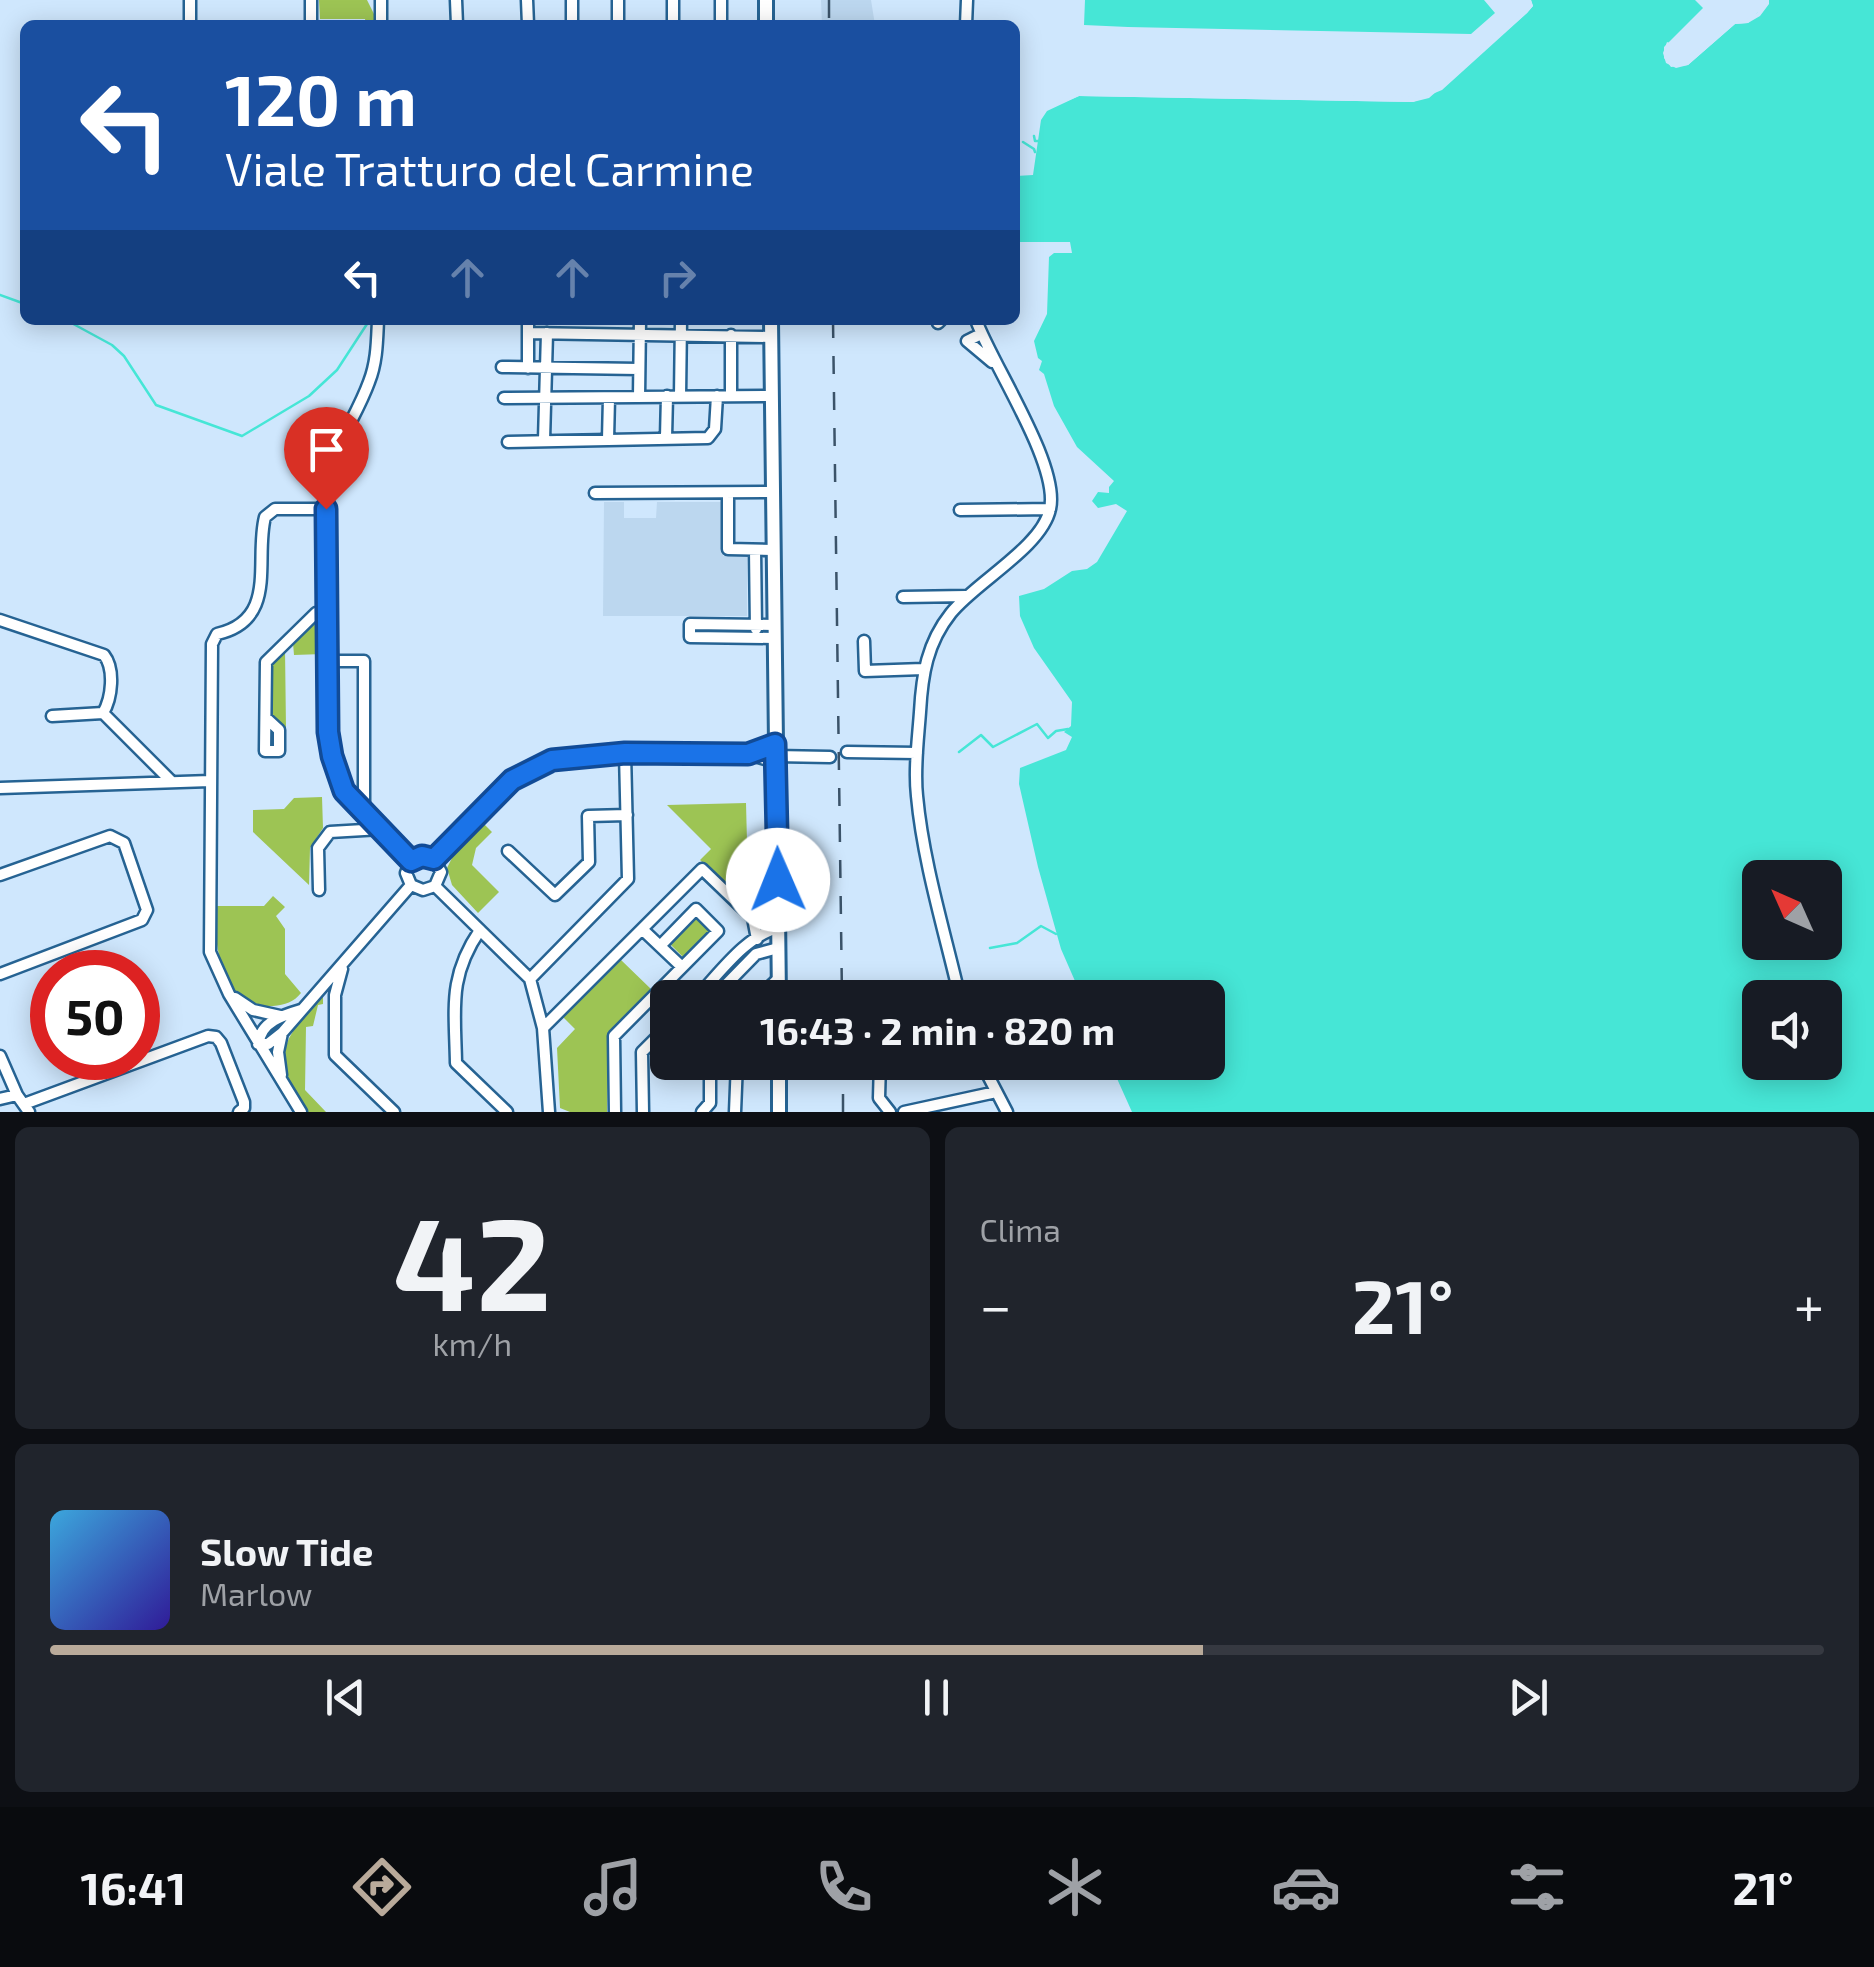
<!DOCTYPE html>
<html lang="it">
<meta charset="utf-8">
<style>
:root{--surface:#171b24;--page:#20242c;--text:#f1f3f6;--muted:#9ea1a6;--line:#363941;--accent:#b9aa9a}
body{margin:0;font-family:"Exo 2",sans-serif;background:var(--page);color:var(--text);height:100vh;display:flex;flex-direction:column;font-size:38px;white-space:nowrap}
*{box-sizing:border-box;margin:0}
p{font-size:32px;color:var(--muted)}
.icon{flex:none;width:55px;height:55px;fill:none;stroke:currentColor;stroke-width:2;stroke-linecap:round;stroke-linejoin:round}
.map{position:relative;height:1112px;overflow:hidden}
.details{display:flex;flex-direction:column;gap:15px;padding:15px;background:#0d0f14;flex:1}
.details>*{flex:none}
.banner{position:absolute;left:20px;top:20px;width:1000px;height:305px;border-radius:15px;box-shadow:0 5px 25px #0003;background:#1a4fa0;color:#fff;overflow:hidden}
.needle{width:65px;rotate:315deg}
.tools{position:absolute;left:1742px;top:860px;display:grid;gap:20px}
.tools a{display:grid;place-items:center;width:100px;height:100px;border-radius:15px;background:var(--surface);box-shadow:0 5px 25px #0003;font-size:50px}
.speed{position:absolute;left:30px;top:950px;display:flex;gap:20px;font-size:50px;font-weight:700;text-align:center}
.speed>*{display:grid;place-content:center;width:130px;height:130px;border-radius:50%;background:var(--surface);box-shadow:0 5px 25px #0003;line-height:1}
.speed .limit{border:15px solid #d22;background:#fff;color:#111}
.pin{position:absolute;display:grid;place-items:center;width:85px;height:85px;color:#fff;margin:-102px -42px;border-radius:50% 50% 50% 0;rotate:-45deg;box-shadow:0 0 10px #0007}
.pin .icon{rotate:45deg}
.me{position:absolute;width:110px;margin:-55px;rotate:359deg;stroke-linejoin:round;filter:drop-shadow(0 0 8px #0008)}
.turn{display:flex;align-items:center;gap:35px;height:210px;padding:0 40px;font-size:45px}
.turn .icon{width:130px;height:130px;stroke-width:2.5}
.turn b{display:block;font-size:70px;line-height:85px}
.lanes{display:flex;align-items:center;height:95px;padding:0 40px;background:#0003;justify-content:center;gap:50px;direction:ltr}
.lanes .off{opacity:.35}
.big{font-size:75px;font-weight:700;line-height:1.1}
.details .tile{flex:1;display:flex;flex-direction:column;justify-content:center;gap:15px;min-width:0;padding:0 35px;border-radius:15px;background:var(--page)}
.details .dial{align-items:center;gap:0}
.dial b{font-size:130px;line-height:1}
.song{display:flex;align-items:center;gap:30px}
.cover{width:120px;height:120px;border-radius:15px;background:linear-gradient(135deg,hsl(200 70% 55%),hsl(250 70% 35%))}
.played{height:10px;border-radius:5px;background:linear-gradient(90deg,var(--accent) 65%,var(--line) 65%)}
.keys{display:flex;justify-content:space-around;direction:ltr}
.heat{display:flex;justify-content:space-between;align-items:center;font-size:55px;direction:ltr}
.details .tiles{flex:1;display:grid;gap:15px;grid-template-columns:1fr 1fr}
.tile:last-child{grid-column:span 2}
.trip{position:absolute;left:650px;top:980px;width:575px;height:100px;border-radius:15px;background:var(--surface);box-shadow:0 5px 25px #0003;font-weight:700;line-height:100px;text-align:center}
.tabs{display:flex;height:160px;justify-content:space-around;align-items:center;background:#090b0e;color:var(--muted)}
.tabs .icon{width:70px;height:70px}
.tabs .selected{color:var(--accent)}
.tabs b{font-size:45px;color:var(--text)}
.map>svg:first-child{display:block}
.built{fill:#bcd7ef}
.green{fill:#9dc454}
.water{fill:#46e6d6;fill-rule:evenodd}
.pier{fill:#cfe7fd}
.lines{fill:none;stroke-linecap:round;stroke-linejoin:round}
.stream{stroke:#46e6d6;stroke-width:2.5}
.minor-casing{stroke:#266393;stroke-width:15}
.major-casing{stroke:#266393;stroke-width:18}
.minor{stroke:#fff;stroke-width:10}
.major{stroke:#fff;stroke-width:12}
.rail{stroke:#3b5369;stroke-width:2.5;stroke-dasharray:18 18;stroke-linecap:butt}
.route-casing{stroke:#114b97;stroke-width:25}
.route{stroke:#1a73e8;stroke-width:18}
</style>
<div class="map">
<svg width="1874" height="1112" viewBox="0 0 1874 1112">
<rect width="100%" height="100%" fill="#cfe7fd"/>
<path class="built" d="M 821,0 L 871,0 L 875,25 L 822,25 Z
M 604,502 L 624,502 L 624,518 L 656,518 L 657,502 L 723,502 L 723,556 L 747,556 L 747,616 L 603,616 Z"/>
<path class="green" d="M 319,0 L 367,0 L 375,16 L 375,25 L 366,25 L 365,19 L 320,19 Z
M 320,621 L 323,624 L 323,654 L 294,655 L 293,643 L 313,622 Z
M 285,649 L 286,729 L 270,716 L 270,663 Z
M 322,797 L 323,828 L 310,848 L 309,885 L 253,832 L 253,810 L 284,809 L 294,798 Z
M 746,803 L 747,842 L 767,842 L 768,921 L 757,915 L 700,860 L 711,849 L 667,805 Z
M 482,822 L 492,832 L 476,848 L 472,865 L 499,892 L 478,913 L 452,885 L 447,868 L 458,846 Z
M 273,896 L 285,907 L 276,916 L 285,929 L 285,974 L 301,993 C 294,1002 285,1005 273,1006 C 220,1009 215,944 214,906 L 264,906 Z
M 696,917 L 711,932 L 685,959 L 669,943 Z
M 621,960 L 652,990 L 609,1035 L 607,1112 L 570,1112 L 560,1108 L 557,1048 L 575,1029 L 563,1017 Z
M 323,995 L 323,1004 L 318,1005 L 313,1026 L 306,1027 L 305,1090 L 326,1112 L 305,1112 C 271,1055 280,1042 323,995 Z"/>
<path class="water" d="M 1085,0 L 1484,0 L 1495,13 L 1471,34 L 1128,27 L 1084,25 Z
M 1531,0 L 1695,0 L 1703,8 L 1664,47 L 1664,58 L 1671,67 L 1688,65 L 1735,24 L 1748,23 L 1769,0 L 1874,0 L 1874,1112 L 1132,1112 L 1110,1063 L 1208,1062 L 1208,998 L 1082,997 L 1061,949 L 1038,867 L 1019,784 L 1020,768 L 1066,750 L 1072,737 L 1064,732 L 1071,726 L 1072,702 L 1034,648 L 1020,616 L 1019,596 L 1044,589 L 1072,571 L 1087,569 L 1097,562 L 1127,511 L 1116,504 L 1098,508 L 1092,501 L 1098,492 L 1109,493 L 1109,487 L 1114,481 L 1077,447 L 1054,406 L 1044,374 L 1039,370 L 1042,361 L 1038,358 L 1034,341 L 1047,314 L 1049,257 L 1054,253 L 1072,253 L 1070,242 L 1015,242 L 1015,176 L 1033,175 L 1041,120 L 1047,111 L 1079,96 L 1413,102 L 1429,98 L 1527,13 L 1533,6 ZM 1760,878 L 1825,878 L 1825,942 L 1760,942 ZM 1760,998 L 1825,998 L 1825,1062 L 1760,1062 Z"/>
<path class="pier" d="M 1526,0 L 1531,0 L 1533,6 L 1527,13 L 1442,90 L 1413,102 L 1079,96 L 1040,112 L 1055,101 L 1079,91 L 1413,97 L 1439,86 L 1524,10 Z
M 1764,0 L 1769,0 L 1769,4 L 1760,16 L 1748,23 L 1735,24 L 1688,65 L 1676,68 L 1666,63 L 1663,53 L 1667,42 L 1672,44 L 1668,53 L 1670,60 L 1681,63 L 1733,20 L 1747,19 L 1757,13 Z"/>
<g class="lines">
<path class="stream" d="M 1034,136 L 1035,141 L 1038,141
M 1023,142 L 1034,149 L 1035,152
M 0,295 L 25,304
M 66,320 L 112,345 L 124,356 L 156,405 L 242,436 L 309,396 L 337,370 L 367,324 L 373,320
M 959,752 L 981,735 L 993,747 L 1037,724 L 1048,738 L 1056,731 L 1068,729
M 990,948 L 1017,943 L 1041,926 L 1056,934"/>
<defs>
<path id="minor" d="M 190,0 L 190,25
M 311,0 L 311,25
M 456,0 L 457,25
M 527,0 L 528,25
M 572,0 L 572,25
M 618,0 L 618,25
M 721,0 L 721,25
M 381,25 L 381,0
M 673,25 L 673,0
M 966,25 L 967,0
M 378,320 C 377,341 377,362 369,382 C 356,418 334,444 328,483 L 327,732 L 332,756 L 345,791 L 411,861
M 938,323 L 941,320
M 529,333 L 771,337
M 981,334 L 967,341 L 992,362
M 731,335 L 731,396
M 502,367 L 639,369
M 528,368 L 528,320
M 680,396 L 681,320
M 639,397 L 640,320
M 504,398 L 771,396
M 666,437 L 667,396
M 608,439 L 609,398
M 544,440 L 547,333
M 508,442 L 708,438 L 715,429 L 717,396
M 595,493 L 773,492
M 728,493 L 728,549 L 773,550
M 960,510 L 1050,509
M 755,550 L 756,629
M 903,597 L 966,596
M 0,620 L 104,655 C 115,669 112,698 103,713 L 171,781
M 773,625 L 690,624 L 690,637 L 773,638
M 864,641 L 865,671 L 923,669
M 327,661 L 364,661 L 364,811
M 52,716 L 103,713
M 266,718 L 279,730 L 279,751 L 265,751 L 266,662 L 316,613 L 326,613
M 847,752 L 917,753
M 748,754 L 775,744
M 775,756 L 830,757
M 0,788 L 210,781
M 508,851 L 555,895 L 589,862 L 588,816 L 627,815
M 434,859 L 513,780 L 552,760 L 625,753 L 725,753 L 748,754 L 775,762
M 0,875 L 110,836 L 124,843 L 147,910 L 142,920 L 0,974
M 411,885 L 423,890 L 435,886 L 441,872 L 434,859
M 411,885 L 406,873 L 411,861 L 423,855 L 434,859
M 435,886 L 530,979 L 543,1028 L 549,1112
M 319,890 L 318,848 L 330,832 L 381,829
M 480,930 C 448,977 455,1008 456,1063 L 507,1112
M 643,930 L 682,967
M 342,969 L 335,995 L 335,1055 L 394,1112
M 530,979 L 628,879 L 625,753
M 235,998 L 253,1010 L 280,1016
M 696,998 C 718,975 747,934 779,928
M 713,998 L 756,954 L 778,948
M 758,998 L 779,978
M 960,998 C 945,933 923,862 917,796 C 914,769 918,740 920,712 C 922,675 927,643 951,613 C 976,582 1042,547 1050,509 C 1060,465 993,366 976,320
M 543,1028 L 702,869 L 753,918 L 757,939
M 259,1043 C 260,1022 284,1015 301,1010
M 258,1044 L 268,1044 L 282,1033 L 411,885
M 0,1056 L 17,1095 L 29,1112
M 880,1062 L 879,1098 L 890,1112
M 981,1062 L 1007,1112
M 281,1075 L 278,1052 L 282,1033
M 0,1099 L 17,1095
M 24,1104 L 208,1036 L 216,1037 L 221,1043 L 244,1102 L 244,1108 L 239,1112
M 301,1112 L 229,994 L 210,952 L 212,644 L 217,634 C 279,620 254,560 265,517 L 275,509 L 326,509
M 615,1112 L 614,1036 L 718,931 L 696,909 L 660,946
M 643,1112 L 642,1052 L 668,1026
M 702,1112 L 710,1103 L 710,1062
M 735,1112 L 737,1062
M 904,1112 L 996,1092"/>
<path id="major" d="M 766,0 L 766,25
M 771,320 L 779,998
M 779,1062 L 779,1112"/>
</defs>
<use href="#minor" class="minor-casing"/>
<use href="#major" class="major-casing"/>
<use href="#minor" class="minor"/>
<use href="#major" class="major"/>
<path class="rail" d="M 829,0 L 829,25
M 833,320 L 842,998
M 843,1112 L 843,1062"/>
</g>
<g class="lines">
<defs>
<path id="route" d="M 326,509 L 328,732 L 332,756 L 344,791 L 411,861 L 422,856 L 434,859 L 512,780 L 552,760 L 625,753 L 748,754 L 775,744 L 778,880"/>
</defs>
<use href="#route" class="route-casing"/>
<use href="#route" class="route"/>
</g>
</svg>
<div class="tools">
<a><svg class="needle" viewBox="-14 -14 28 28"><path d="M0-13l5 13h-10z" fill="#e53935"/><path d="M0 13l5-13h-10z" fill="#9ea1a6"/></svg></a>
<a><svg class="icon" aria-label="sound" viewBox="0 0 24 24"><path d="M4 9h4l5-4v14l-5-4H4zM17 9q2 3 0 6"/></svg></a>
</div>
<div class="speed"><div class="limit">50</div></div>
<div class="pin" style="left:326px;top:509px;background:#d93025"><svg class="icon" aria-label="arrive" viewBox="0 0 24 24"><path d="M6 21V4h12l-3 4 3 4H6"/></svg></div>
<svg class="me" style="left:778px;top:880px" viewBox="-20 -20 40 40"><circle r="19" fill="#fff"/><path d="M0-13L10 11 0 6-10 11z" fill="#1a73e8"/></svg>
<div class="trip">16:43 · 2 min · 820 m</div>
<div class="banner">
<div class="turn"><svg class="icon" aria-label="left" viewBox="0 0 24 24"><path d="M17 20v-9H6M10 6l-5 5 5 5"/></svg><div><b>120 m</b>Viale Tratturo del Carmine</div></div>
<div class="lanes"><svg class="icon" aria-label="left" viewBox="0 0 24 24"><path d="M17 20v-9H6M10 6l-5 5 5 5"/></svg><svg class="icon off" aria-label="ahead" viewBox="0 0 24 24"><path d="M12 20V5M6 11l6-6 6 6"/></svg><svg class="icon off" aria-label="ahead" viewBox="0 0 24 24"><path d="M12 20V5M6 11l6-6 6 6"/></svg><svg class="icon off" aria-label="right" viewBox="0 0 24 24"><path d="M7 20v-9h11M14 6l5 5-5 5"/></svg></div>
</div>
</div>
<section class="details">
<div class="tiles">
<div class="tile dial"><b>42</b><p>km/h</p></div>
<div class="tile"><p>Clima</p>
<div class="heat"><a>−</a><b class="big">21°</b><a>+</a></div>
</div>
<div class="tile">
<div class="song"><i class="cover"></i><div><b>Slow Tide</b><p>Marlow</p></div></div>
<div class="played"></div>
<div class="keys"><svg class="icon" aria-label="previous" viewBox="0 0 24 24"><path d="M18 5L8 12l10 7zM5 5v14"/></svg><svg class="icon" aria-label="pause" viewBox="0 0 24 24"><path d="M8 5v14M16 5v14"/></svg><svg class="icon" aria-label="next" viewBox="0 0 24 24"><path d="M6 5l10 7-10 7zM19 5v14"/></svg></div>
</div>
</div>
</section>
<nav class="tabs">
<b>16:41</b>
<svg class="icon selected" aria-label="directions" viewBox="0 0 24 24"><path d="M12 3l9 9-9 9-9-9zM9 14v-3h6M13 9l2 2-2 2"/></svg>
<svg class="icon" aria-label="music" viewBox="0 0 24 24"><path d="M9 18V5l10-2v13"/><circle cx="6" cy="18" r="3"/><circle cx="16" cy="16" r="3"/></svg>
<svg class="icon" aria-label="phone" viewBox="0 0 24 24"><path d="M5 4h4l2 5-3 2q2 4 5 5l2-3 5 2v4C11 20 4 13 5 4z"/></svg>
<svg class="icon" aria-label="climate" viewBox="0 0 24 24"><path d="M12 3v18M4 7l16 10M4 17L20 7"/></svg>
<svg class="icon" aria-label="car" viewBox="0 0 24 24"><path d="M5 17H2v-5l4-1 3-4h7l3 4 3 1v5h-3M9 17h6M6 11h13"/><circle cx="7" cy="17" r="2"/><circle cx="17" cy="17" r="2"/></svg>
<svg class="icon" aria-label="filters" viewBox="0 0 24 24"><path d="M4 7h16M4 17h16"/><circle cx="9" cy="7" r="2"/><circle cx="15" cy="17" r="2"/></svg>
<b>21°</b>
</nav>
